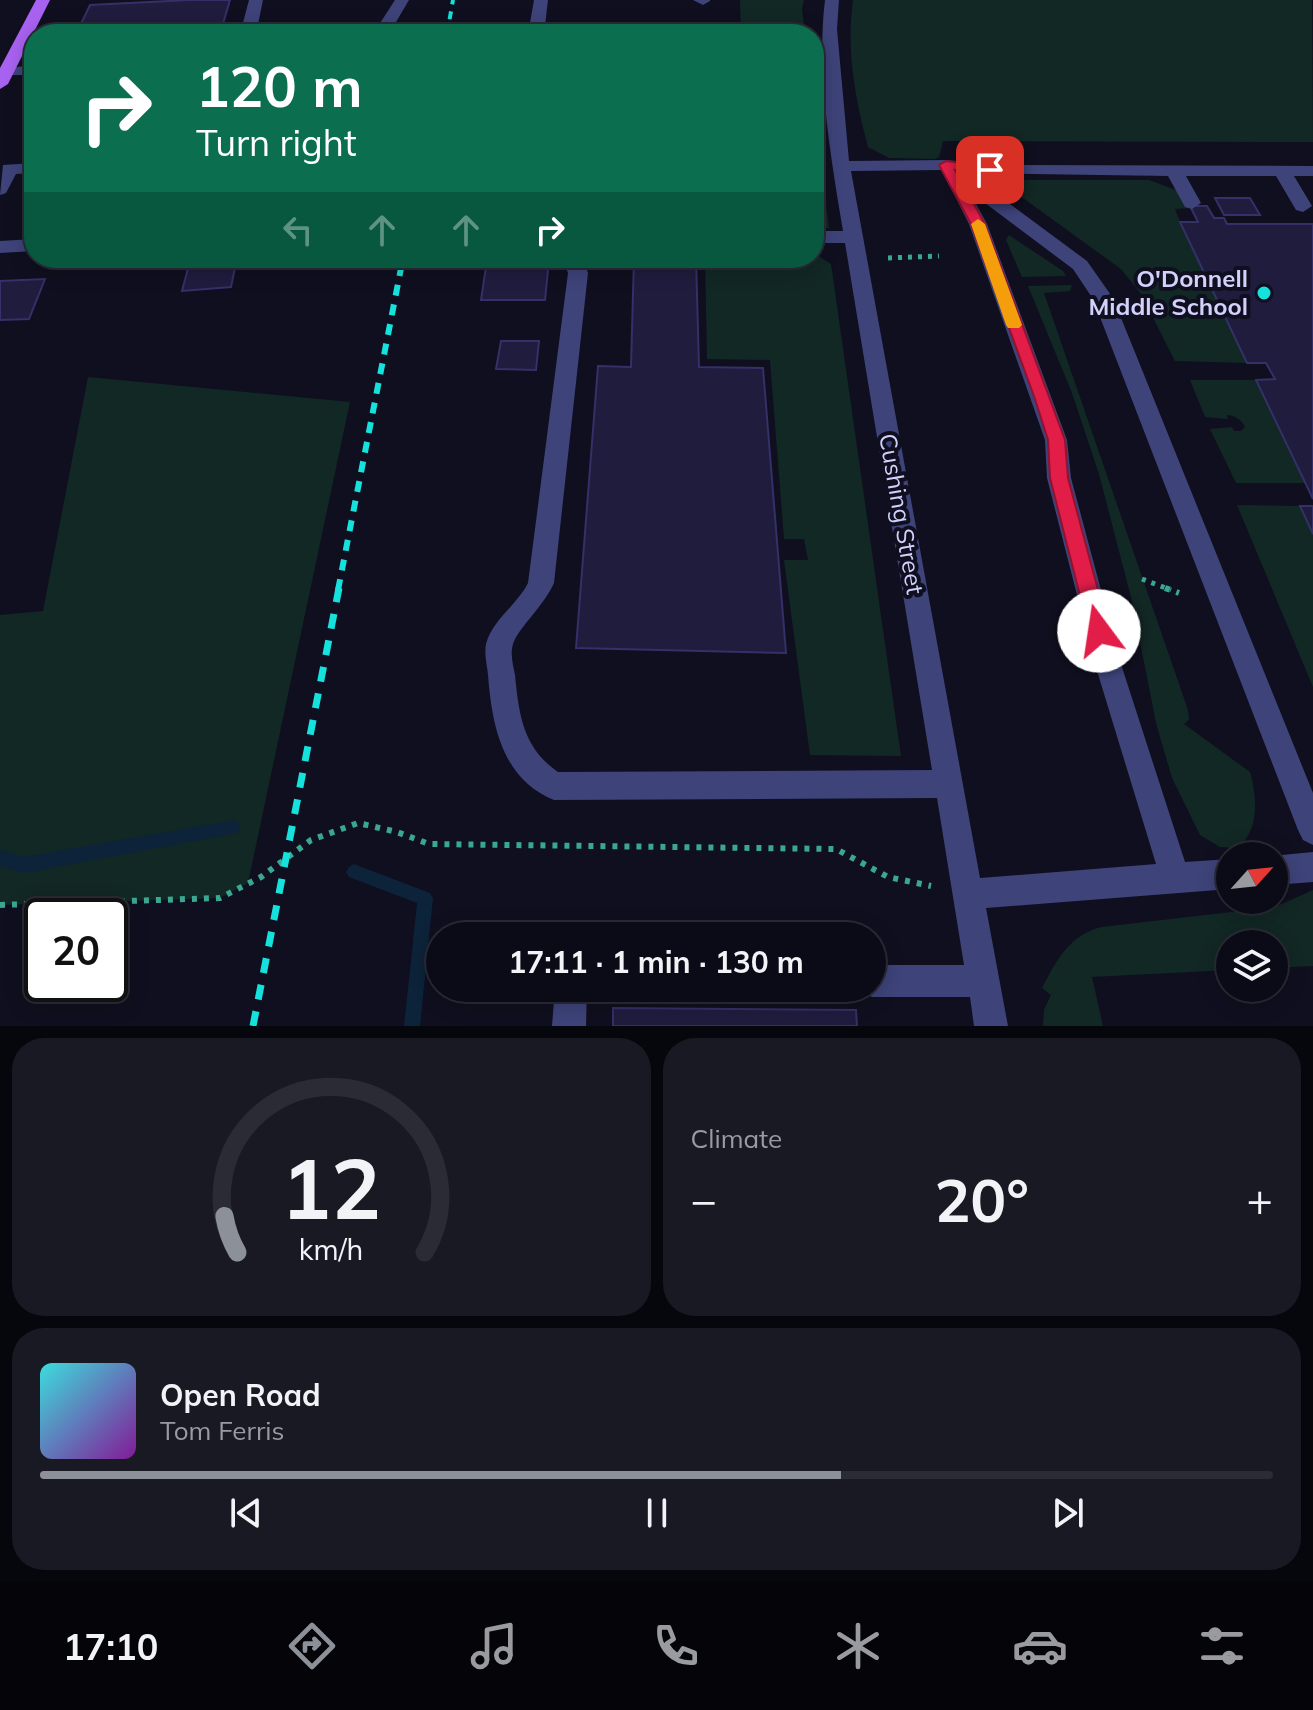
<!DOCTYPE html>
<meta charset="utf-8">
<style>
:root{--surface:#0b0b17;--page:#191924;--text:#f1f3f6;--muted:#9a9ba1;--line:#2b2b36;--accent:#8c9099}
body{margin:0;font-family:Mulish,sans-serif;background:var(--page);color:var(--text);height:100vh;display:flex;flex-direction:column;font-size:30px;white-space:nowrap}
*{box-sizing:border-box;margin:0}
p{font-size:26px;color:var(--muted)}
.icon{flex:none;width:44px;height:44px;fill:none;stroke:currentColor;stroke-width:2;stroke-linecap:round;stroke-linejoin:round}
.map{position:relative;height:1026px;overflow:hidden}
.panel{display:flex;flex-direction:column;gap:12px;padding:12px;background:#06060d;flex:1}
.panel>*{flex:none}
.top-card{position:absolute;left:24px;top:24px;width:800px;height:244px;border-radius:32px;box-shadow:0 4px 20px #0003,0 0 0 2px var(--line);background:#0b6e4f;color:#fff;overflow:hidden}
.needle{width:52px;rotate:63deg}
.fabs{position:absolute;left:1216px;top:842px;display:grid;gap:16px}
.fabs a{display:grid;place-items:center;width:72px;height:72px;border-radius:50%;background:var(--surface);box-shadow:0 4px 20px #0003,0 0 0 2px var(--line);font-size:40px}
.speed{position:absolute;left:24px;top:898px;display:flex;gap:16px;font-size:40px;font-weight:700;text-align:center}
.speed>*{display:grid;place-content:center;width:104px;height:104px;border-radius:50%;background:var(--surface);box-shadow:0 4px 20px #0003,0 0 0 2px var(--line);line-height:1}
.speed .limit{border:4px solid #111;border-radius:12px;background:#fff;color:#111}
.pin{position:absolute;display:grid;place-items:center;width:68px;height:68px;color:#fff;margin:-34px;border-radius:16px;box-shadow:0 4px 12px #0006}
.me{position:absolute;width:88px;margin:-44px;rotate:346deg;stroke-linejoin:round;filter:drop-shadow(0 0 6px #0008)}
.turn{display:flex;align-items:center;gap:28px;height:168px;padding:0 40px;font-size:36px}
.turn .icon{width:104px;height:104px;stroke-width:2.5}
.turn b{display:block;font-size:56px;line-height:68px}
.lanes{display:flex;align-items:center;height:76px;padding:0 40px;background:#0003;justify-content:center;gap:40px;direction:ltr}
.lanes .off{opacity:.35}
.big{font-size:60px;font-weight:700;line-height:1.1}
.panel .tile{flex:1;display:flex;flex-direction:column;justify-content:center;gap:12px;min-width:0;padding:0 28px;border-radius:32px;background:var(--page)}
.panel .dial{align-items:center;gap:0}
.dial svg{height:208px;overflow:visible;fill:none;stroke:var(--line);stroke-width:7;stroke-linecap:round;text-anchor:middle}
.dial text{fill:var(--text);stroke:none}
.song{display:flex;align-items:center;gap:24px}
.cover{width:96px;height:96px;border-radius:12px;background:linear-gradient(135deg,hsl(180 70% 55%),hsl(290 70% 35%))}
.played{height:8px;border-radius:4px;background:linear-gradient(90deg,var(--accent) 65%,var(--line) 65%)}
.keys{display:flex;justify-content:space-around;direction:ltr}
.heat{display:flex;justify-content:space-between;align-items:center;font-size:44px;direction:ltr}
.panel .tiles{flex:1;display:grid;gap:12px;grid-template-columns:1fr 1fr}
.tile:last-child{grid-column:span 2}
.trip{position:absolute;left:426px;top:922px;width:460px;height:80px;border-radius:40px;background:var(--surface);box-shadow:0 4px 20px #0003,0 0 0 2px var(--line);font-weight:700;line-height:80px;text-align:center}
.tabs{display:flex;height:128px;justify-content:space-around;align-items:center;background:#040409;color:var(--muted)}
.tabs .icon{width:56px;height:56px}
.tabs .selected{color:var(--accent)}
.tabs b{font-size:36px;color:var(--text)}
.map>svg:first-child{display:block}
.green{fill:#122825}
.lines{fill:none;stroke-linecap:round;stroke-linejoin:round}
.stream{fill:#0d2339;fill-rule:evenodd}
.building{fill:#1f1c3e;stroke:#343068;stroke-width:2}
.path-far1{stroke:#39a792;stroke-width:5;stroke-dasharray:4 6;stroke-linecap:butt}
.path{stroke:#39a792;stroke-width:6;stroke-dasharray:5 7;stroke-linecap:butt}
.minor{fill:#3e437a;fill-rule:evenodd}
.major{fill:#a862f0;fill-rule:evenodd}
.rail-far2{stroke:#15e2dc;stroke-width:4;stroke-dasharray:8 7;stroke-linecap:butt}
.rail-far1{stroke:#15e2dc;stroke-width:6;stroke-dasharray:11 9;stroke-linecap:butt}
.rail{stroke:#15e2dc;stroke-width:7;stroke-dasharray:15 12;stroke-linecap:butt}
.route{fill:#e11d48;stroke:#92132f;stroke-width:2}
.slow{fill:#f59e0b}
.poi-dot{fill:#15e2dc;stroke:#0f0f1f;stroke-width:3}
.labels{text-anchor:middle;stroke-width:8;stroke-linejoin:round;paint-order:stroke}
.poi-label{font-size:24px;font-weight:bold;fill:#d1d1fb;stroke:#0f0f1f;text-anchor:end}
.street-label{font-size:24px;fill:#d1d1fb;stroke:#0f0f1f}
</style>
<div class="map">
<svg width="1313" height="1026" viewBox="0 0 1313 1026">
<rect width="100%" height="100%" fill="#0f0f1f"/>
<path class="green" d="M 740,0 L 804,0 L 802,8 L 805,34 L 741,34 Z
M 853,0 L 1312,0 L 1313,142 L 943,141 L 939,157 L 935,159 L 889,158 L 868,147 C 855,98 846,51 853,0 Z
M 814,108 L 829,228 L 814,228 Z
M 1017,180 L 1149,180 L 1176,190 L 1192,208 L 1175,209 L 1180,222 L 1247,363 L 1175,361 L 1141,294 L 1121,269 L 1002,183 Z
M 1009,235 L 1063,271 L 1066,276 L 1022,277 L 1006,240 Z
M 814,253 L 831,264 L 901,756 L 810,755 L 784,560 L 808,560 L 804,539 L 784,539 L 770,360 L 707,359 L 705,258 L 814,258 Z
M 1072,285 L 1070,291 L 1044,293 L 1188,710 L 1189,719 L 1184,724 L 1250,772 C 1257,796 1260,833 1236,848 L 1220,847 L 1200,835 L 1172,778 L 1156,723 L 1132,601 L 1099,474 L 1072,393 L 1028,286 Z
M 88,377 L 350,402 L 248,883 L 220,898 L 0,905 L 0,615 L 43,611 Z
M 1190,380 L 1256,380 L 1305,483 L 1236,483 L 1210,429 L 1232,427 L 1234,431 L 1241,431 L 1245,427 C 1241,419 1236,416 1227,415 L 1228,419 L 1205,417 Z
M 1237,505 L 1300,506 L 1313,534 L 1313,687 Z
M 1313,890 L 1313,966 L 1274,968 L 1274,944 L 1230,944 L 1230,970 L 1092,977 L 1103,1026 L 1043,1026 L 1044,1010 L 1051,995 L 1042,988 C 1056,961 1070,934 1102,927 L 1275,907 Z"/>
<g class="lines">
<path class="stream" d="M 233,820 L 238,822 L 240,827 L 238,832 L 233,834 L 24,873 L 0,866 L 0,850 L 24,857 Z
M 354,864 L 430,893 L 433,898 L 420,1026 L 404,1026 L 417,903 L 349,877 L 346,872 L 349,867 Z"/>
</g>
<path class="building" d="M 189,0 L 230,0 L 220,34 L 76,34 L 90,5 Z
M 1215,198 L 1250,198 L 1260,215 L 1224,215 Z
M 1190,206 L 1207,206 L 1214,218 L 1224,218 L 1227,224 L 1313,224 L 1313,499 L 1256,380 L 1275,379 L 1266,363 L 1247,363 L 1180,222 L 1198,222 Z
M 237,258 L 231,287 L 182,291 L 190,261 Z
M 634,258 L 696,258 L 699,367 L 763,368 L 786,653 L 576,648 L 598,366 L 631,367 Z
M 487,260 L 549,260 L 545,300 L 481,300 Z
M 45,279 L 29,319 L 0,320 L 0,281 Z
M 501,341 L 539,341 L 536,370 L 496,369 Z
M 1300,506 L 1313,506 L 1313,534 Z
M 613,1008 L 856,1010 L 857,1026 L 613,1026 Z"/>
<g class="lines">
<path class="path-far1" d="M 888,258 L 939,256
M 1142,579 L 1171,590"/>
<path class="path" d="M 1165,588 L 1179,593
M 0,905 L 220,898 L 261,877 L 311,840 L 358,823 L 397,832 L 429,844 L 836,849 L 888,877 L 931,886"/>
<path class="minor" d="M 249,0 L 263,0 L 256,34 L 240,34 Z
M 395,0 L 409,0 L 389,34 L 373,34 Z
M 534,0 L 548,0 L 544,34 L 528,34 Z
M 693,0 L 710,0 L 710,1 L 703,5 Z
M 825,0 L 839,0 L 837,29 L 849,161 L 946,160 L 994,165 L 1313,166 L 1313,176 L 1294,176 L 1312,206 L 1303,212 L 1296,210 L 1276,176 L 1186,176 L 1201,203 L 1192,209 L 1185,207 L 1168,176 L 968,173 L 1087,261 L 1113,298 L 1313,793 L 1313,845 L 1303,840 L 1298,830 L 1093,299 L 1073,269 L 969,191 L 987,224 L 1067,440 L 1071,478 L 1120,661 L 1185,862 L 1230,859 L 1230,889 L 986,908 L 1008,1026 L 974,1026 L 970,997 L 872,997 L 861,992 L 859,988 L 872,988 L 872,965 L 964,965 L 937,798 L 554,800 C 502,779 492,725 488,675 C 487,665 484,654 486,644 C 493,619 517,605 528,583 L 568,273 L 563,258 L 583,258 L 588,273 L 554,583 C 544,606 518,628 513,644 C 510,654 513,665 515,675 C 519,715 523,748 558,772 L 932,770 L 845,243 L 814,243 L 814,231 L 843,231 C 831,158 816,73 825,0 ZM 942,170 L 969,224 L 1045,440 L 1047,478 L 1094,661 L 1156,864 L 980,878 L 851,171 Z
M 34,65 L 34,75 L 0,75 L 0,69 Z
M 34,163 L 34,173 L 16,174 L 6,193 L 0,195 L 3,165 Z
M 34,239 L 34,251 L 0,253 L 0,241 Z
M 1313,852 L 1313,882 L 1274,885 L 1274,856 L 1271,856 Z
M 555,988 L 587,988 L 586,1026 L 552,1026 Z"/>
<path class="major" d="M 36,0 L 50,0 L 8,84 L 0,89 L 0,68 Z"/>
<path class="rail-far2" d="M 447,34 L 453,0"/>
<path class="rail-far1" d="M 338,590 L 403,258"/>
<path class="rail" d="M 253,1026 L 339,588"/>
</g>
<path class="route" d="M 946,161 L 990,166 L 996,170 L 990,174 L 955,170 L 985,224 L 1065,440 L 1068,478 L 1109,631 L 1106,637 L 1099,639 L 1092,637 L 1089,631 L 1050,478 L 1048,440 L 1035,399 L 971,224 L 939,165 Z"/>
<path class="slow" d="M 978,219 L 985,224 L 1022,325 L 1019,328 L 1008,328 L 1006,325 L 971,224 Z"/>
<circle class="poi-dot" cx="1264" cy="293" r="8"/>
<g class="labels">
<g class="poi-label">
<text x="1248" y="287">O'Donnell<tspan x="1248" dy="28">Middle School</tspan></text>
</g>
<g class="street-label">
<text transform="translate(901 514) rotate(80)" y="8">Cushing Street</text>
</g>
</g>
</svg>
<div class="fabs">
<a><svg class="needle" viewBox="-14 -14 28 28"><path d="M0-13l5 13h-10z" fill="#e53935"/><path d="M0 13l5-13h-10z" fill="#9a9ba1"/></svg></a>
<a><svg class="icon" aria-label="layers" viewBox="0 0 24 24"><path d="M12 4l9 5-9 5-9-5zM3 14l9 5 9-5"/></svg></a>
</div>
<div class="speed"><div class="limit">20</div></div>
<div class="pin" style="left:990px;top:170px;background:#d93025"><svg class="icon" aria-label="arrive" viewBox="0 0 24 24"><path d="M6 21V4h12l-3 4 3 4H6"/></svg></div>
<svg class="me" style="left:1099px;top:631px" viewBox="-20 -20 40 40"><circle r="19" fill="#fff"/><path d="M0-13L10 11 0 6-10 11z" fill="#e11d48"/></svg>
<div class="trip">17:11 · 1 min · 130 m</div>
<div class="top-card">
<div class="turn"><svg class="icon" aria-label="right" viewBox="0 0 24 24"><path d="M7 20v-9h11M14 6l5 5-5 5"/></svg><div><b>120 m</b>Turn right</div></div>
<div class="lanes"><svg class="icon off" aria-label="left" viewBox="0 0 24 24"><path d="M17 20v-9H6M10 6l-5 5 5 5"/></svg><svg class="icon off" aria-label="ahead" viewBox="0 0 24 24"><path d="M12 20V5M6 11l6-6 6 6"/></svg><svg class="icon off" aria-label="ahead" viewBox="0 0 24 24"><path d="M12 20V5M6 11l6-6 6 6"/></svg><svg class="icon" aria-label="right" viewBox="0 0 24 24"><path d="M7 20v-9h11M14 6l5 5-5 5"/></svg></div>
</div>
</div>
<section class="panel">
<div class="tiles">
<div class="tile dial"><svg viewBox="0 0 100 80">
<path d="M14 69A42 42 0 1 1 86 69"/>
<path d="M14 69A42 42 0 0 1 9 55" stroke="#8c9099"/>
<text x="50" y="56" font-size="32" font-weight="700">12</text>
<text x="50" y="72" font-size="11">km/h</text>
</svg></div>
<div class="tile"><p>Climate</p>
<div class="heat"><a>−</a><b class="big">20°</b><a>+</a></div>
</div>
<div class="tile">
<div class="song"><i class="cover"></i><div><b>Open Road</b><p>Tom Ferris</p></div></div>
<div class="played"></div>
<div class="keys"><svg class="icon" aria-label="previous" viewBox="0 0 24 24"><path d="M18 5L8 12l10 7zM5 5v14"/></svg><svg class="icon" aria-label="pause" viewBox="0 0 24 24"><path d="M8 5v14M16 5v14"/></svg><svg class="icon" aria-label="next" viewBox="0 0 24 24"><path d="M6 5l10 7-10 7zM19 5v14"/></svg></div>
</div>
</div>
</section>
<nav class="tabs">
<b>17:10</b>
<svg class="icon selected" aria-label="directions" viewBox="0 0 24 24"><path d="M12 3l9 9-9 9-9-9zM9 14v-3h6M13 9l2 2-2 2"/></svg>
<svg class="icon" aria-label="music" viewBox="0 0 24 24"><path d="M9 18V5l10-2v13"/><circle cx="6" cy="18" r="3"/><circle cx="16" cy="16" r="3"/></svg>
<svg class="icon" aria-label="phone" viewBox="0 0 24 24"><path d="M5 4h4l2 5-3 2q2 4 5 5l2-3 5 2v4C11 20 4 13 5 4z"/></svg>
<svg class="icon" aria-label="climate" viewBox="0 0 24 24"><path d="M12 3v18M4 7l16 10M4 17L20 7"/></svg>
<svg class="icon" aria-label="car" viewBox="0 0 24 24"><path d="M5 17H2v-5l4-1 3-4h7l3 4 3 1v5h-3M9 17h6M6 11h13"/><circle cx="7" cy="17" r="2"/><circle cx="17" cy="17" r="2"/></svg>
<svg class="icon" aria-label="filters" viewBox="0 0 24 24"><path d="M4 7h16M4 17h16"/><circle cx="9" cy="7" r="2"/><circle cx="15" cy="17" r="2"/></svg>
</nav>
